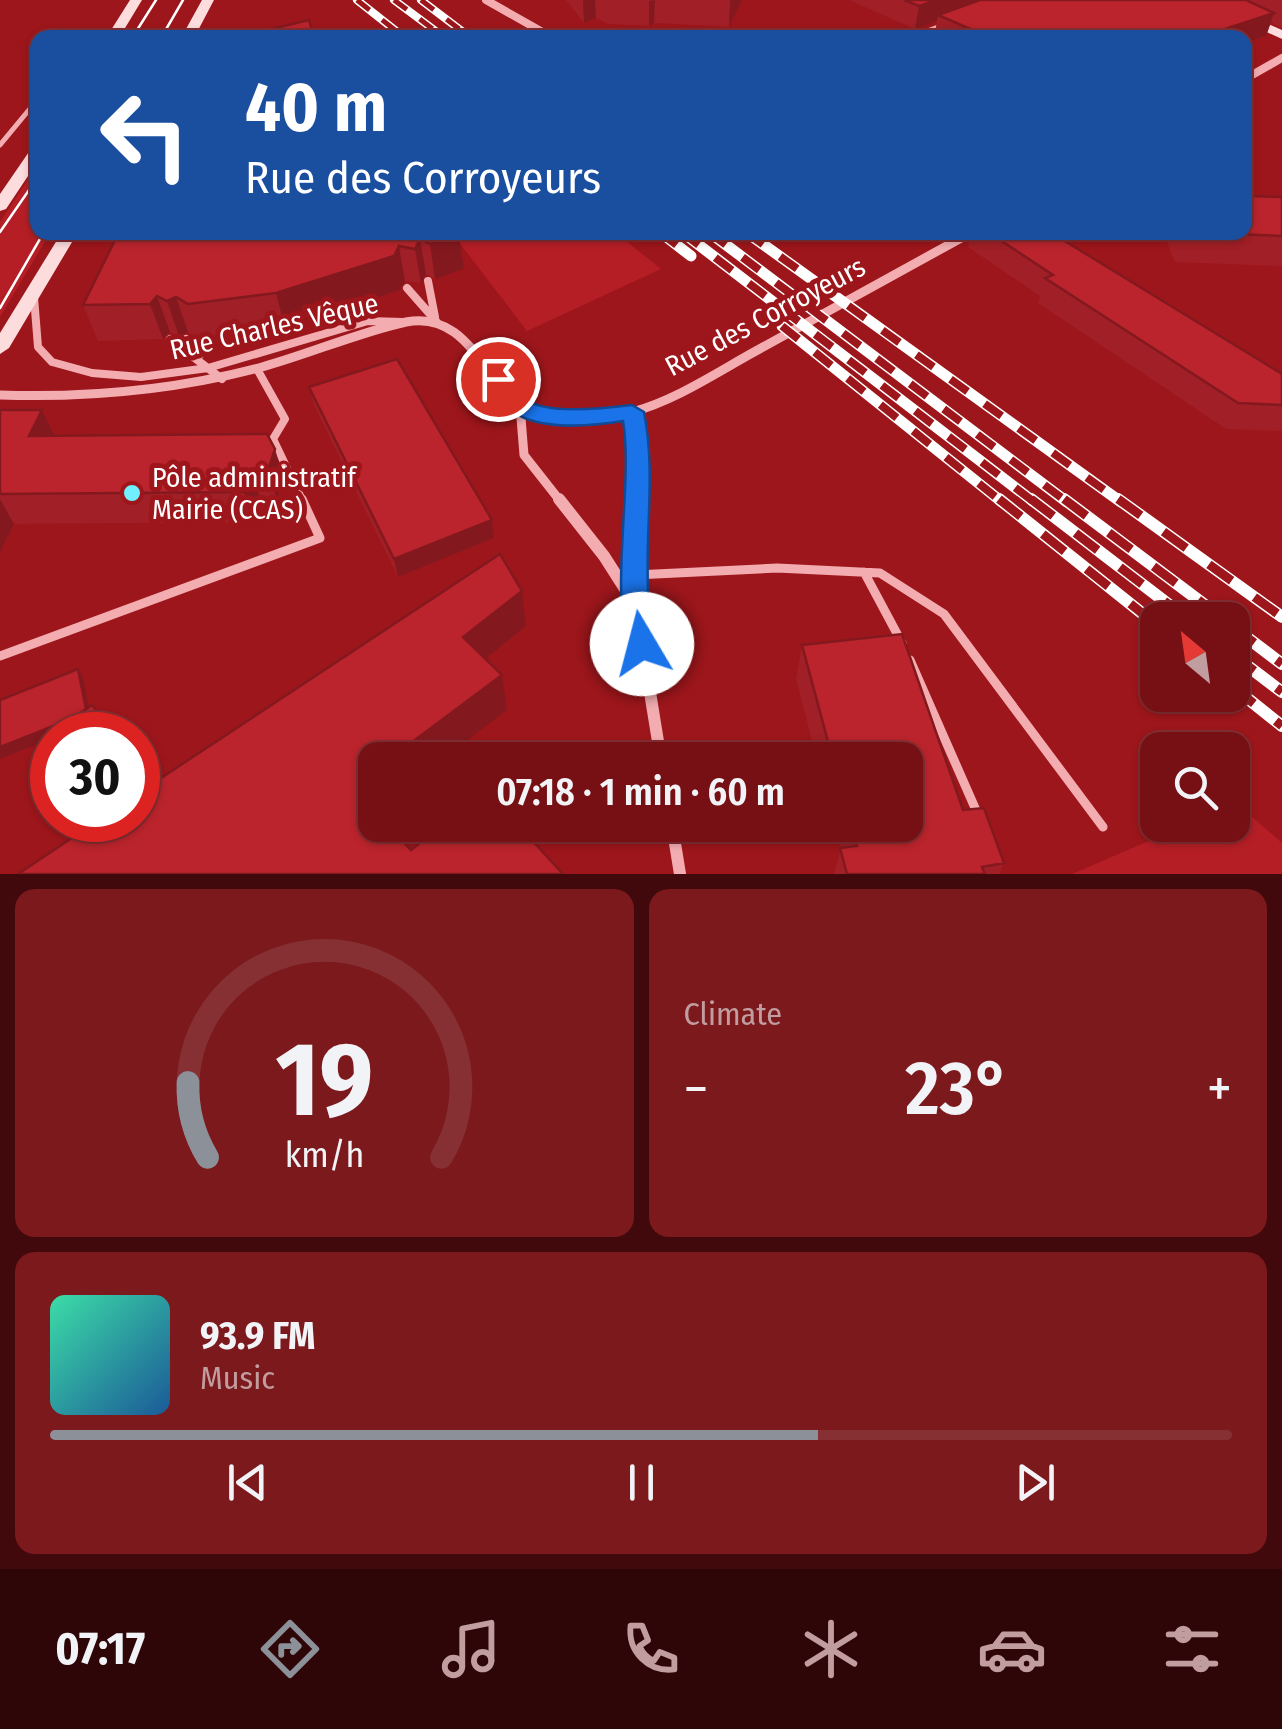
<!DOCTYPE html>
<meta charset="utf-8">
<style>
:root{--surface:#761014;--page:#7b191d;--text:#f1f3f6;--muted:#c29da0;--line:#873034;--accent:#8c9099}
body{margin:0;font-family:"Fira Sans Condensed",sans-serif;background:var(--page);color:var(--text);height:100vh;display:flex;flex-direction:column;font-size:38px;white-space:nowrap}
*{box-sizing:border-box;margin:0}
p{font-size:32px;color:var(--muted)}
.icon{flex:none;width:55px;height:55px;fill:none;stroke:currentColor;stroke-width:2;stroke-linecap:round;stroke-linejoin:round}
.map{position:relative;height:874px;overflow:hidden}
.sheet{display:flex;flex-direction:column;gap:15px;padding:15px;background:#41090b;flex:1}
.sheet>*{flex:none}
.hud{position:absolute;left:30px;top:30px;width:1222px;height:210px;border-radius:20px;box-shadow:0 2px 8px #0004,0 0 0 2px var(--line);background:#1a4fa0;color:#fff;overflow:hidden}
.needle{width:65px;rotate:331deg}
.tools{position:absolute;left:1140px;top:602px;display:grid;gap:20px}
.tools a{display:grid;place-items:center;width:110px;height:110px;border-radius:20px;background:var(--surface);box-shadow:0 2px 8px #0004,0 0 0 2px var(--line);font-size:50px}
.speed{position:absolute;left:30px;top:712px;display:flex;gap:20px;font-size:50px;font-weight:700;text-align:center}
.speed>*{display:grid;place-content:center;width:130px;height:130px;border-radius:50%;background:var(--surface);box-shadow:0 2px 8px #0004,0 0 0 2px var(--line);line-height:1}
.speed .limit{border:15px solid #d22;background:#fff;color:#111}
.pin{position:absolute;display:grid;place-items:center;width:85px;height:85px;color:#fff;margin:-42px;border:5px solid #fff;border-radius:50%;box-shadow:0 2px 10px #0007}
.me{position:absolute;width:110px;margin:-55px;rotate:352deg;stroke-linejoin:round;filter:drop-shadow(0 0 8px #0008)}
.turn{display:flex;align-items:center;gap:35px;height:210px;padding:0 50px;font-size:45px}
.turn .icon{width:130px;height:130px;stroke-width:2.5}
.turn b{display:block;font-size:70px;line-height:85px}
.big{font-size:75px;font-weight:600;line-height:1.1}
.sheet .widget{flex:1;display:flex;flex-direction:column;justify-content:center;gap:15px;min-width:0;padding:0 35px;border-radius:20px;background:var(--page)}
.sheet .dial{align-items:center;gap:0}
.dial svg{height:260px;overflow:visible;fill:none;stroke:var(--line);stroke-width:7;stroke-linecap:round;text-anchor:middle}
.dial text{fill:var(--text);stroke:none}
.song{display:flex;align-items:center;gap:30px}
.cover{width:120px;height:120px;border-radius:15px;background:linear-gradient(135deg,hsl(160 70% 55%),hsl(210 70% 35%))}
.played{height:10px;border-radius:5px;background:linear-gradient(90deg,var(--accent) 65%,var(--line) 65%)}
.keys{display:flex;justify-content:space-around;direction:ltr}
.heat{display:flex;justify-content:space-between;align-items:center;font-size:55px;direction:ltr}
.sheet .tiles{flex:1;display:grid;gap:15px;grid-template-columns:1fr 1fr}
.widget:last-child{grid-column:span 2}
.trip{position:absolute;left:358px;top:742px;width:565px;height:100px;border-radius:20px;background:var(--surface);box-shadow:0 2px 8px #0004,0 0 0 2px var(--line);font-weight:600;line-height:100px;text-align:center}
.dock{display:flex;height:160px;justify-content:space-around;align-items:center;background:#2f0608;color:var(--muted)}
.dock .icon{width:70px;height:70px}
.dock .on{color:var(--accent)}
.dock b{font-size:45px;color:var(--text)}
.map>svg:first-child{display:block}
.green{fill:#b61e26}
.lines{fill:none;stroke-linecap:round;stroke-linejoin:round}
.lane-far2{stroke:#f3adb1;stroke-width:5}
.lane-far1{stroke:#f3adb1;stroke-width:8}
.lane{stroke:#f3adb1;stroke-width:9}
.street-far2{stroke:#f3adb1;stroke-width:8}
.street-far1{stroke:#f3adb1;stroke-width:9}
.street{stroke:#f3adb1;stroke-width:12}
.secondary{fill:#fcdcdd;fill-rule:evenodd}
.tram{stroke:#fff;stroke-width:2.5}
.rail-far2-casing{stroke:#fff;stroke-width:8}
.rail-far1-casing{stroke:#fff;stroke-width:11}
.rail-casing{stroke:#fff;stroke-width:12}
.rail-far2{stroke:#9d161b;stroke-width:5;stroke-dasharray:16;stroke-linecap:butt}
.rail-far1{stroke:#9d161b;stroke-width:8;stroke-dasharray:21;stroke-linecap:butt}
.rail{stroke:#9d161b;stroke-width:9;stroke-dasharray:28;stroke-linecap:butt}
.wall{fill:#a11f26}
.shaded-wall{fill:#83191f}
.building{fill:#bb242c;stroke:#83191f;stroke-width:2.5}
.route{fill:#1a73e8;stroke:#114b97;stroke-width:2.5}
.poi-dot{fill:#6fefff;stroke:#9d161b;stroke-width:4}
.labels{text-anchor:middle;stroke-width:10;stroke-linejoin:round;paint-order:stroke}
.street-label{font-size:28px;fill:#fff;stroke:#9d161b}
.poi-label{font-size:28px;fill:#fff;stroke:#9d161b;text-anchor:start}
</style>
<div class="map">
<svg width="1282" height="874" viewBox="0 0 1282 874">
<rect width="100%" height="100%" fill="#9d161b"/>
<path class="green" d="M 37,166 L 38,232 L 50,233 L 0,317 L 0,222 Z
M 452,233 L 616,233 L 661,269 L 527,331 Z
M 1236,803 L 1282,843 L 1282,874 L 1072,874 L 1186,825 L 1232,825 L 1233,805 Z"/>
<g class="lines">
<path class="lane-far2" d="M 0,145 L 38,99"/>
<path class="lane-far1" d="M 428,281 L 435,317
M 407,288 L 436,321
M 34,297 L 38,347 L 52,362 L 92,373 L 141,377 L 208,368 L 368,321 L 403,322
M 170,339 L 222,379
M 186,339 L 199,356
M 257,369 L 285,419 L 273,439 L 303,502"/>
<path class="lane" d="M 864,572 L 902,643
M 635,575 L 777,568 L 880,573 L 944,614 L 1103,827
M 0,656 L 320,538 L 302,499
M 910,660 L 979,817"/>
<path class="street-far2" d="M 486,0 L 553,38
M 913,38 L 948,25
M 1245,79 L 1282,58"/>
<path class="street-far1" d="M 0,395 C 89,398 176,390 262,367 C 309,354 360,332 406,322 C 476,308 488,403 541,415 C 567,420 607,419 632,412 C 674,401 716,373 754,352 C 826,312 899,272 972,232
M 520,406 L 524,455 L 561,502
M 633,412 L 640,451 L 639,502"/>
<path class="street" d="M 559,499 L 604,556 L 634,603
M 639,499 L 636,606 L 661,760
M 672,825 L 680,874"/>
<path class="secondary" d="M 130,0 L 142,0 L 119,38 L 106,38 Z
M 202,0 L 214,0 L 194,38 L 181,38 Z
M 1196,0 L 1212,0 L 1282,30 L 1282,39 Z
M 38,145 L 38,161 L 6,209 L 0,211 L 0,194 L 33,146 Z
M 62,232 L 78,232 L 9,348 L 0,354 L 0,333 Z"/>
<path class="tram" d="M 132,38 L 156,0
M 161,38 L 183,0
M 0,232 L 38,177
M 0,308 L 44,232"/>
<defs>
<path id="rail-far2" d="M 357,0 L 405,38
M 394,0 L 445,38
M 421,0 L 471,38"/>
<path id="rail-far1" d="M 660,232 L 691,256
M 682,232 L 1034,502
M 709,232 L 1067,502
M 746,232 L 1121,502
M 782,326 L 1002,502"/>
<path id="rail" d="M 999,499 L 1158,626
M 1031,499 L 1189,620
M 1064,499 L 1225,620
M 1118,499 L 1282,617
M 1232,626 L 1282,664
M 1232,654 L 1282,692
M 1232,686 L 1282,726"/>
</defs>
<use href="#rail-far2" class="rail-far2-casing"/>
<use href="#rail-far1" class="rail-far1-casing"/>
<use href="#rail" class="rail-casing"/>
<use href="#rail-far2" class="rail-far2"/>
<use href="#rail-far1" class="rail-far1"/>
<use href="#rail" class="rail"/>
</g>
<path class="wall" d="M 566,0 L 742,0 L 729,27 L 654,23 L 649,26 L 608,24 L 596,18 L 584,23 Z
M 849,0 L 1282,0 L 1282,28 L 1271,22 L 1266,36 L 1245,43 L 1245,38 L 934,38 L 937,21 L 915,29 Z
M 1282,197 L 1282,266 L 1175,262 L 1163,232 L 1245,232 Z
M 119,232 L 459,235 L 464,269 L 435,279 L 426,274 L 421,283 L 405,281 L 400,290 L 285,328 L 199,339 L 188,332 L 179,336 L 170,332 L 163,339 L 98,341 L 83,305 Z
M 971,232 L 1050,232 L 1282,374 L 1282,431 L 1226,429 L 1038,303 L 1040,296 L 968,247 Z
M 309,387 L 494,538 L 398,577 L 314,405 Z
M 0,410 L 42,410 L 55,435 L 267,434 L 284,479 L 277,500 L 261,500 L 254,522 L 14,524 L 0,552 Z
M 802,645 L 963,810 L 1004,863 L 999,874 L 834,874 L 841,848 L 835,825 L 905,825 L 905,760 L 817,760 L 796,679 Z"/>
<path class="shaded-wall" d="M 583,0 L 595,0 L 596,18 L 584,23 Z
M 655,0 L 654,23 L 649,26 L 649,1 Z
M 731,0 L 742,0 L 729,27 L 730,1 Z
M 937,0 L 996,0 L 938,15 L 937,21 L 915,29 L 919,6 Z
M 1274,13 L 1266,36 L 1245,43 L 1245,38 L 1215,38 L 1216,32 Z
M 459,235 L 464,269 L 435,279 L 430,244 Z
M 420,239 L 426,274 L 421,283 L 415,249 Z
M 399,246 L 405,281 L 400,290 L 285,328 L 276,293 Z
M 157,296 L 170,332 L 163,339 L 150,304 Z
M 176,297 L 188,332 L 179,336 L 167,301 Z
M 42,410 L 57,440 L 29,436 Z
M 275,449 L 284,479 L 277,500 L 268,470 Z
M 251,470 L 261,500 L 254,522 L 244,492 Z
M 0,499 L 14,524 L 0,552 Z
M 492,520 L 494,538 L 398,577 L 394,559 Z
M 522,591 L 526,626 L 469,672 L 463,637 Z
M 78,669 L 83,678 L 92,722 L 60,735 L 52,735 L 52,738 L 0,759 L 0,747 Z
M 502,675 L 507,710 L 441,760 L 388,760 Z
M 375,769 L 375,825 L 359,796 L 362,779 Z"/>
<path class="building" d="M 904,0 L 937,0 L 919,6 Z
M 980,0 L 1246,0 L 1274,13 L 1216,32 L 1228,38 L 991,38 L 938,15 Z
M 309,20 L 314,38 L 239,38 L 243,36 Z
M 1245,196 L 1282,197 L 1282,236 L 1190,232 L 1245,232 Z
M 119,232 L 458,232 L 459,235 L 430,244 L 420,239 L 415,249 L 399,246 L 394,256 L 276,293 L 188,304 L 176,297 L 167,301 L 157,296 L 150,304 L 83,305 Z
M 988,232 L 1050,232 L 1282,374 L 1282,405 L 1238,403 L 1045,278 L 1053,275 Z
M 397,359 L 492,520 L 394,559 L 309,387 Z
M 0,410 L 42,410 L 29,436 L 267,434 L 275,449 L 268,470 L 251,470 L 244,492 L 0,494 Z
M 500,554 L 522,591 L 463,637 L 502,675 L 388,760 L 375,760 L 375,769 L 362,779 L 369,788 L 359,796 L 375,813 L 375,825 L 387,825 L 411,850 L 442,825 L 518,825 L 563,874 L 18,874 L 99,820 L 138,820 L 138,763 L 142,769 L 150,764 L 161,778 Z
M 902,634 L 963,810 L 984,808 L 1004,863 L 982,867 L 985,874 L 847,874 L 840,848 L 857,846 L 851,825 L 905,825 L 905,760 L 833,760 L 802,645 Z
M 78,669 L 86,709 L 71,719 L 0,747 L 0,700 Z
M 92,705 L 116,735 L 81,735 L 71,719 Z"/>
<path class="route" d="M 498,372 C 513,376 516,390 527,400 C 547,415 608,408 632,405 L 644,412 C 657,477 643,542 649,607 C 650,622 659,638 652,652 L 642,656 L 632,652 C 607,602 634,485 623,421 C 592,426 539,431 512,411 C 503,404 494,389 488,379 L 491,374 Z"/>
<circle class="poi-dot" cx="132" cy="493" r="10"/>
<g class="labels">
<g class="street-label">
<text transform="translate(765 316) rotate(-28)" y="10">Rue des Corroyeurs</text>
<text transform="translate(274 326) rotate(-13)" y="10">Rue Charles Vêque</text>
</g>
<g class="poi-label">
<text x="152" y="487">Pôle administratif<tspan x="152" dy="32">Mairie (CCAS)</tspan></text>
</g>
</g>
</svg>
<div class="tools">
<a><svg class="needle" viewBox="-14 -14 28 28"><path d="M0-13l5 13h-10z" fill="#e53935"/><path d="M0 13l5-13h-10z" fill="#c29da0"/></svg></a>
<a><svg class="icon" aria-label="search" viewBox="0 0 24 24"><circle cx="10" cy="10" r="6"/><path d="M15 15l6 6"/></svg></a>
</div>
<div class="speed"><div class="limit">30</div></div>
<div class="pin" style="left:498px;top:379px;background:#d93025"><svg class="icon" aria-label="arrive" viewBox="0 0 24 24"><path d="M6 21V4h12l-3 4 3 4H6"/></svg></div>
<svg class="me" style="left:642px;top:644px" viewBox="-20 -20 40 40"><circle r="19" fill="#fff"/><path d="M0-13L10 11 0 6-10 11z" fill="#1a73e8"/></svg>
<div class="trip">07:18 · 1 min · 60 m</div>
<div class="hud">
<div class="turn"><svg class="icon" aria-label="left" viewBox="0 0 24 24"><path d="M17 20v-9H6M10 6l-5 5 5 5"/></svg><div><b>40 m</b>Rue des Corroyeurs</div></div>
</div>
</div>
<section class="sheet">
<div class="tiles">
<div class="widget dial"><svg viewBox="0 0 100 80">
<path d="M14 69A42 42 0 1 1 86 69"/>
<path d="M14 69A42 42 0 0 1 8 46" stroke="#8c9099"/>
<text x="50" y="56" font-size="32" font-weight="700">19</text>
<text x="50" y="72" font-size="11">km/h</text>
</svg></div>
<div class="widget"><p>Climate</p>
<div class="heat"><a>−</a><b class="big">23°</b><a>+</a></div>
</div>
<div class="widget">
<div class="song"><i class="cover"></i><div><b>93.9 FM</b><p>Music</p></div></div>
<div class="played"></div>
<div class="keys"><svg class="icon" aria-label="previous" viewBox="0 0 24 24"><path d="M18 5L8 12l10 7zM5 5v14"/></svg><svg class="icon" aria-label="pause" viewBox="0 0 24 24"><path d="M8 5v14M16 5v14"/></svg><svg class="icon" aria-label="next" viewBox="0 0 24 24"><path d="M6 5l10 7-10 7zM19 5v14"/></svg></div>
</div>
</div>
</section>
<nav class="dock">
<b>07:17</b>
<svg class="icon on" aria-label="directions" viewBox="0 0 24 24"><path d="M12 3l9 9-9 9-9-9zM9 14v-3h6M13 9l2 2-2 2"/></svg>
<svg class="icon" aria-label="music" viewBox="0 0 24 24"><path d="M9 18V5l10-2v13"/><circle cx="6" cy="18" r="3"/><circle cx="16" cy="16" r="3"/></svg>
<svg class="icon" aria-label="phone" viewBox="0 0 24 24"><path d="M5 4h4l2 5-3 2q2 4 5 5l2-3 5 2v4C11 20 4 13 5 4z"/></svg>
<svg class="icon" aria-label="climate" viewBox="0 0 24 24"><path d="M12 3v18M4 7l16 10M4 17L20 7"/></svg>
<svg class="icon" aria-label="car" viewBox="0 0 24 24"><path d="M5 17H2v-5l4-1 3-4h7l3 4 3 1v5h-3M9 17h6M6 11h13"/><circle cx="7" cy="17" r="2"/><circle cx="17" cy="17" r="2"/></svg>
<svg class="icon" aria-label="filters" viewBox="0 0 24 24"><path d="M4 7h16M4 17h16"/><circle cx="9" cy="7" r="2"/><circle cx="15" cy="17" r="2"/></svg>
</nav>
